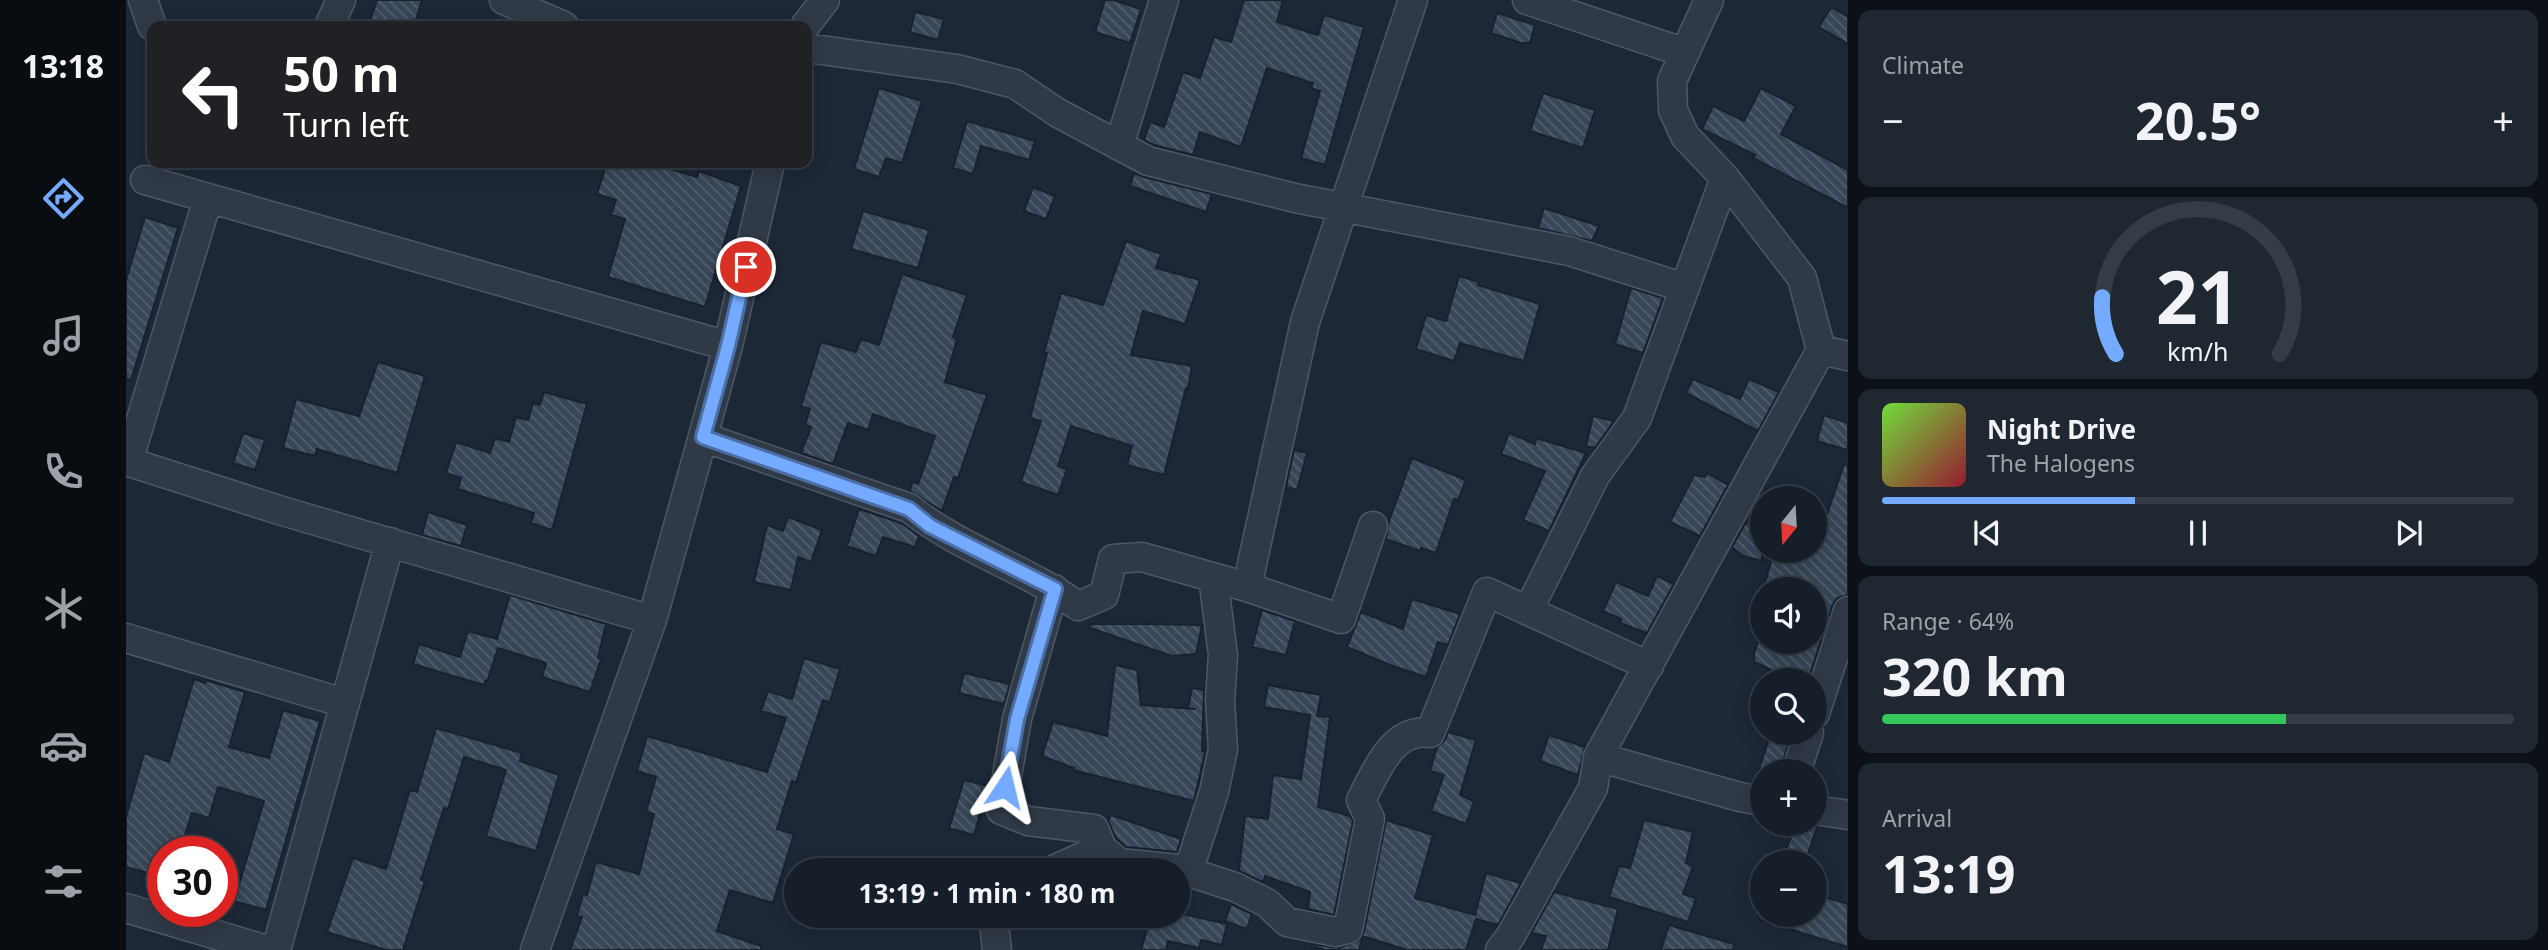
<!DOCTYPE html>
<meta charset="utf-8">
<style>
:root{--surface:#161e29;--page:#1f2731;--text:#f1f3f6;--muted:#9ea2a8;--line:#353c46;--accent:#74aaff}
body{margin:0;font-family:"Noto Sans",sans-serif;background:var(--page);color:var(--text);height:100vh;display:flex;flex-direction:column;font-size:26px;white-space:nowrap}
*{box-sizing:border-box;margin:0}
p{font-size:23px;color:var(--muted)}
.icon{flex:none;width:38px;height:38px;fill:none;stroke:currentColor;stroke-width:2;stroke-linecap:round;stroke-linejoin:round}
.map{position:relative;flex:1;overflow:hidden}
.side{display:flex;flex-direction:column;gap:10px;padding:10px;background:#0c1017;width:700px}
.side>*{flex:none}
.top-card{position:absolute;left:21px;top:21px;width:665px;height:147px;border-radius:14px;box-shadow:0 4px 18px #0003,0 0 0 2px var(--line);background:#202124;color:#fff;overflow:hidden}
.needle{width:46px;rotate:198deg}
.tools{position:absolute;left:1624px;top:486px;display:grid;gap:14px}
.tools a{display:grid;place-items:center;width:77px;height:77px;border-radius:50%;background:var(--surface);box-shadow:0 4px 18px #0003,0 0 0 2px var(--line);font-size:35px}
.speed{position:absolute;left:21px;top:836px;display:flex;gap:14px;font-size:35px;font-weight:700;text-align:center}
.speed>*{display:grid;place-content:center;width:91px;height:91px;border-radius:50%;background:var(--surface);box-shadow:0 4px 18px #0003,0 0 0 2px var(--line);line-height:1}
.speed .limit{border:10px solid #d22;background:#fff;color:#111}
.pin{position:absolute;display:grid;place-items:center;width:60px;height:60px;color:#fff;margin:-30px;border:4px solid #fff;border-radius:50%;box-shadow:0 2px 7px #0007}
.me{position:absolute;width:77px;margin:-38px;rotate:10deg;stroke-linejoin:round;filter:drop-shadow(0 0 5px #0008)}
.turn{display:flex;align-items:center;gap:24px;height:147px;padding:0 21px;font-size:32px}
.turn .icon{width:91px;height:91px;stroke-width:2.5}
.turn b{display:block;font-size:49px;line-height:60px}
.big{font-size:52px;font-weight:700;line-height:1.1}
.side .tile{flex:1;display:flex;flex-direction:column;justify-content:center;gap:10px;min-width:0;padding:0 24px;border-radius:14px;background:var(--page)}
.side .dial{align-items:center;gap:0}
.dial svg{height:182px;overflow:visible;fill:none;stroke:var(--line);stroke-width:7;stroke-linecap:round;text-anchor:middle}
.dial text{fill:var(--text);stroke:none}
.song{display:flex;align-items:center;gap:21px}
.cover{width:84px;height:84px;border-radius:10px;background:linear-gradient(135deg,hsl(100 70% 55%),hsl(350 70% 35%))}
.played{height:7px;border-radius:4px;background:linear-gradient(90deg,var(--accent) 40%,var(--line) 40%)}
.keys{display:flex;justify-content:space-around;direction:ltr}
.heat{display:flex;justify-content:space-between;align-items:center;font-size:38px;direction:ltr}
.charge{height:10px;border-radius:5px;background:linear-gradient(90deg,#34c759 64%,var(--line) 0)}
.trip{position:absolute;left:658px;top:858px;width:406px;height:70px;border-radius:35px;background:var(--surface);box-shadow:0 4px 18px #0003,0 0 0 2px var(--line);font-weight:700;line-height:70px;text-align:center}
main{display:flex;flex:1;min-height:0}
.menu{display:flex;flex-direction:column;width:126px;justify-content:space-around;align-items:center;background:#090c10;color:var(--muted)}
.menu .icon{width:49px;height:49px}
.menu .selected{color:var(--accent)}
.menu b{font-size:32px;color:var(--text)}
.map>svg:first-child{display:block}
.building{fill:url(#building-back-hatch);stroke:#18212e;stroke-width:2}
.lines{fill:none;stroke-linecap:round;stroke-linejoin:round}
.minor-casing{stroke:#4d5766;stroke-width:31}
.minor{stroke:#303a47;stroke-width:28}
.route-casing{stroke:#4b6ea6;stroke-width:18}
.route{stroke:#74aaff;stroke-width:12}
</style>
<main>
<nav class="menu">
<b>13:18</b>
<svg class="icon selected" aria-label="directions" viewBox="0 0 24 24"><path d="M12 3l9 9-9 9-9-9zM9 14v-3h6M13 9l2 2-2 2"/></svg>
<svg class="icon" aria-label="music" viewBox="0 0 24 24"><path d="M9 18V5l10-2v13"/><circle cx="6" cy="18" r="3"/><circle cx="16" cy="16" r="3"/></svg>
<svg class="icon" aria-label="phone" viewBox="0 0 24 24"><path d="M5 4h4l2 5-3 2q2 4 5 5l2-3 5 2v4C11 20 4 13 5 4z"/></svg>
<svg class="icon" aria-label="climate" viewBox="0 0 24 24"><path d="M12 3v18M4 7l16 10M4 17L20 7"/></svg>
<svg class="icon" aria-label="car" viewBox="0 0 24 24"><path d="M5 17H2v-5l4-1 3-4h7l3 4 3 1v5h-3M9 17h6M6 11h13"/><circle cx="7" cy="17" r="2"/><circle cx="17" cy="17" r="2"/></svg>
<svg class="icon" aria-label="filters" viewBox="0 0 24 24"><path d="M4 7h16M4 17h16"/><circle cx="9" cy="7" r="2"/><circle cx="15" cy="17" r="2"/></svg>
</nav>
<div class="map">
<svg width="1722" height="950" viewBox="0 0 1722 950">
<defs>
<pattern id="building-back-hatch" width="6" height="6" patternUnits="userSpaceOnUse" patternTransform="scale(1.75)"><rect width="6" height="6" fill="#384658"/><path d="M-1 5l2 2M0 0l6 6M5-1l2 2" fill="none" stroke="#525e6e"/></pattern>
</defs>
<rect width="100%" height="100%" fill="#1d2837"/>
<path class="building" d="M 251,0 L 296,0 L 288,26 L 242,26 Z
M 979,0 L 987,0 L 1015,9 L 1004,43 L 969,32 Z
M 1118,0 L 1157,0 L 1151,22 L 1192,35 L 1198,15 L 1238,27 L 1199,165 L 1175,158 L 1194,91 L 1185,88 L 1187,83 L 1141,68 L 1115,147 L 1074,132 L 1067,155 L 1028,145 L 1018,140 L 1024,122 L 1038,127 L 1057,72 L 1074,78 L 1088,37 L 1105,42 Z
M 1705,7 L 1722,17 L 1722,44 L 1693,27 Z
M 789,12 L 818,19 L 812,40 L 784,32 Z
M 1371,13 L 1409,25 L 1404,43 L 1395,43 L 1365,33 Z
M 753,88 L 796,101 L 776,163 L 760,158 L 753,177 L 728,169 Z
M 1635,88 L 1670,106 L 1655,134 L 1722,170 L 1722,208 L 1627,158 L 1629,155 L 1576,129 L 1587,106 L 1618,121 Z
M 1417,93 L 1469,110 L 1457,148 L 1404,131 Z
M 841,121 L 909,141 L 903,160 L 855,146 L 847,174 L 827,168 Z
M 481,163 L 525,163 L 571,177 L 573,171 L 615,186 L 579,307 L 482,277 L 499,219 L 485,215 L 490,200 L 471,194 Z
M 1008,173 L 1018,177 L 1086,194 L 1080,212 L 1004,186 Z
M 907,187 L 929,196 L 920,219 L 898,211 Z
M 1418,208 L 1473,226 L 1466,241 L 1412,228 Z
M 737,211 L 803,230 L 792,268 L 725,249 Z
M 19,217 L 52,228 L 5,380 L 0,379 L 0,280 Z
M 1000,241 L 1035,254 L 1030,268 L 1074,280 L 1059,324 L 1017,311 L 1005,355 L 1066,366 L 1062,389 L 1060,388 L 1038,475 L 1001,465 L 1006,446 L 945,426 L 932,466 L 941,469 L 932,495 L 895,482 L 915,421 L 904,418 L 921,353 L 918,352 L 935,293 L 977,305 Z
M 776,274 L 841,295 L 827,337 L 831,339 L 819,382 L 861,395 L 832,478 L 828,477 L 816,511 L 784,491 L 786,482 L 792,484 L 809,436 L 747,414 L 742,430 L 722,423 L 707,464 L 675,453 L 685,427 L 679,425 L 684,409 L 675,406 L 695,342 L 730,352 L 735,339 L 753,345 Z
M 1333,276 L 1353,282 L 1352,285 L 1414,304 L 1398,361 L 1334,343 L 1328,361 L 1290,349 L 1300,315 L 1320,321 Z
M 1505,288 L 1537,298 L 1517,353 L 1489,344 Z
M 252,362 L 299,376 L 271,473 L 191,449 L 189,456 L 157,448 L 170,399 L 233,416 Z
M 1567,379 L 1614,399 L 1623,379 L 1653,392 L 1632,431 L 1560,393 Z
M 418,392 L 461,404 L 426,530 L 405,523 L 408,513 L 332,489 L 335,478 L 320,473 L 330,442 L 364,453 L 369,438 L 383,442 L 390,417 L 402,420 L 407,403 L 414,405 Z
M 1698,415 L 1722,423 L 1722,450 L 1691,441 Z
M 1467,416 L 1488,421 L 1469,448 L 1460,446 Z
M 117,433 L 139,440 L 129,470 L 107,463 Z
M 1383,433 L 1409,444 L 1410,438 L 1460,453 L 1423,531 L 1397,520 L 1419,471 L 1375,454 Z
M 1168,450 L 1181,453 L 1171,490 L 1160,487 Z
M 1286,458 L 1340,480 L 1332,500 L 1328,499 L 1310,553 L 1295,548 L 1294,551 L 1260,539 L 1263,521 Z
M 1718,464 L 1722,465 L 1722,595 L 1711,598 L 1706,606 L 1682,681 L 1670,681 L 1628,662 L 1628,653 L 1632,642 L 1690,642 L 1689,631 L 1699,600 L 1689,596 L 1689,590 L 1637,590 L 1648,551 L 1689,551 L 1689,516 L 1699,520 Z
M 1581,473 L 1602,485 L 1574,536 L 1544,522 L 1568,475 L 1579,477 Z
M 733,509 L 775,523 L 793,536 L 789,547 L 757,537 L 750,556 L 721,546 Z
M 302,512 L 341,525 L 335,546 L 296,535 Z
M 662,517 L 696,530 L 685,562 L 672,557 L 665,590 L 628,582 L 641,525 L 657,531 Z
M 1620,522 L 1636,534 L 1636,561 L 1617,556 L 1606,547 Z
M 1531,576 L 1548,584 L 1521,633 L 1494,623 L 1495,619 L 1477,611 L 1490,582 L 1522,596 Z
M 384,595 L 480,624 L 472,658 L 475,659 L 464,692 L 416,677 L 420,663 L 372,648 L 361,682 L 359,681 L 358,685 L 287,664 L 293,644 L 334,657 L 342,631 L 371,639 Z
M 1286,599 L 1334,614 L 1322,645 L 1312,642 L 1300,677 L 1264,665 L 1221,647 L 1235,612 L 1277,629 Z
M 1136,610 L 1169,621 L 1160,655 L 1126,647 Z
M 964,624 L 1020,624 L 1076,625 L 1070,654 L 1046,656 L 964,628 Z
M 678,658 L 714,669 L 704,702 L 697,700 L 670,783 L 666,781 L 651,829 L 668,834 L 647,903 L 604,890 L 591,931 L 635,946 L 635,950 L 444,950 L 456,917 L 451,916 L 457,894 L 461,895 L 470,862 L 513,874 L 528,814 L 520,812 L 530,777 L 511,771 L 521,736 L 641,772 L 660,718 L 635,711 L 642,691 L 666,699 Z
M 989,665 L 1011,670 L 1015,705 L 1069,709 L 1062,708 L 1066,688 L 1078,690 L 1076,751 L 1079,752 L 1068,801 L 947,770 L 948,768 L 916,756 L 927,722 L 981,736 Z
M 838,673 L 884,684 L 878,704 L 833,693 Z
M 68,679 L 79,683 L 79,680 L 119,692 L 103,747 L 143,758 L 157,710 L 194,721 L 140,910 L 108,901 L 138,801 L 92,787 L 83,818 L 66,813 L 54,852 L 37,852 L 37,877 L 0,867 L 0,817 L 18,753 L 43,762 Z
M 1142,685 L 1195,695 L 1191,716 L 1204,717 L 1192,807 L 1224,816 L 1227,821 L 1208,915 L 1182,909 L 1184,892 L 1139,876 L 1137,882 L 1113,871 L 1119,816 L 1142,819 L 1147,775 L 1175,779 L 1184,715 L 1138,707 Z
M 310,728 L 396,753 L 394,761 L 433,775 L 410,851 L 360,836 L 380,770 L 338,757 L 322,809 L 318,808 L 295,880 L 299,881 L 277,950 L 260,950 L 201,932 L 227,858 L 260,869 L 284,790 L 291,792 Z
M 1322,732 L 1350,740 L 1334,795 L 1348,801 L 1340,824 L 1305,811 L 1318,775 L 1304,771 L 1311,747 L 1319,740 Z
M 1645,733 L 1664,737 L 1654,772 L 1632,772 Z
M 1423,735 L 1459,747 L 1452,775 L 1414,761 Z
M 838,780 L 862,786 L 848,835 L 823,828 Z
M 985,815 L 1055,839 L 1051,852 L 1000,847 L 990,838 L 982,821 Z
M 1260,820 L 1307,835 L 1289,898 L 1349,915 L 1360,873 L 1395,883 L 1372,925 L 1350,919 L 1340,950 L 1281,950 L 1237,936 L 1233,950 L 1199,950 L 1185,946 L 1185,944 L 1213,948 L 1234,940 L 1238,932 Z
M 1518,820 L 1567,832 L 1560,863 L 1567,866 L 1557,894 L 1570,898 L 1562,922 L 1483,897 L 1493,866 L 1504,868 Z
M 1670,824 L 1691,827 L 1679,863 L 1657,857 Z
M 1052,886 L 1064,890 L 1057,914 L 1101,924 L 1096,945 L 1075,940 L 1073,948 L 1042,941 L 1040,950 L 1015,950 L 1025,915 L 1052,915 Z
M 1428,892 L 1492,909 L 1482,950 L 1415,950 L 1420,936 L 1405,933 Z
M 1689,894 L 1722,904 L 1722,947 L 1634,920 L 1635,915 L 1689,915 Z
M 1105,904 L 1126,914 L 1121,929 L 1099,921 Z
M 1543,925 L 1608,944 L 1607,950 L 1535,950 Z"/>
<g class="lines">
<defs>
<path id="minor" d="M 17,0 L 26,26
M 378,0 L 438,26
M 1401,0 L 1557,52
M 1583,0 L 1546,81 L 1547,110 L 1559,136 L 1599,178 L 1676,278 L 1695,350
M 203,26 L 215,0
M 679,26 L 699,0
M 681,48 L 831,69 L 889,84 L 932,113 L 1022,161 L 1169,198 L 1443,251 L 1559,288
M 993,146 L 1038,0
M 19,180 L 602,346
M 577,437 L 783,508 C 834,549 899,568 952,606 L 978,595 L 987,559 L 1016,557 L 1121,587
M 0,461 L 153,510 L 526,620
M 2,462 L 82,198
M 1247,526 L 1215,619 L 1121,587 L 1179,322 L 1287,0
M 928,589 L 891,719 L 875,810 L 902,821 L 968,829 L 976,848 L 993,863 L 1053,869 L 1109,887 L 1141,903 L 1161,922 L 1210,932 L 1222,929 L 1244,819 L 1235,800 C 1250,772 1266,727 1304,733 L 1361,592 L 1523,666
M 1402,611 L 1469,476 L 1511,418 L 1599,178
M 0,638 L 218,703
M 1689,714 L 1722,611
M 1472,757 L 1614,797 L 1636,801
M 1670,772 L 1683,733
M 1689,810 L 1722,815
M 927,870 L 976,848
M 1062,872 L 1088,792 L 1097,749 L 1094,700 L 1097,655 L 1087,577
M 0,908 L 141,950
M 867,915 L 871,950
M 150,950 L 264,542
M 409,950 L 526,620 L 602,346 L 644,163
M 1374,950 L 1384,937 L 1467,788 L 1472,757 L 1695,350 L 1722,356"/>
</defs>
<use href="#minor" class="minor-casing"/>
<use href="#minor" class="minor"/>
</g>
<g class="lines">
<defs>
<path id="route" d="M 620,267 L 602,346 L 577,437 L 783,509 L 804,526 L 929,589 L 891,719 L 879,787"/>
</defs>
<use href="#route" class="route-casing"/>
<use href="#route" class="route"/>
</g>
</svg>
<div class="tools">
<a><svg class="needle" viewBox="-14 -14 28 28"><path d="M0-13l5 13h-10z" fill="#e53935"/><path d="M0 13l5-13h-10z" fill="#9ea2a8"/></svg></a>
<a><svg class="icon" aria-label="sound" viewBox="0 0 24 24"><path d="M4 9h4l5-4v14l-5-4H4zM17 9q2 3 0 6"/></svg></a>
<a><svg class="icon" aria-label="search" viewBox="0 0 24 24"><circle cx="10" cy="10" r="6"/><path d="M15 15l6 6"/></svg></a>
<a>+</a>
<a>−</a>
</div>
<div class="speed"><div class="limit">30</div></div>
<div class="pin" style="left:620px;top:267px;background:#d93025"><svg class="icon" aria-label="arrive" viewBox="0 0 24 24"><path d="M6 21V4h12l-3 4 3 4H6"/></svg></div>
<svg class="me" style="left:879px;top:787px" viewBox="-20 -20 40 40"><path d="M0-17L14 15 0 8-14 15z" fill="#74aaff" stroke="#fff" stroke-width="4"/></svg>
<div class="trip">13:19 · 1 min · 180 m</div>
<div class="top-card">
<div class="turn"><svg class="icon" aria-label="left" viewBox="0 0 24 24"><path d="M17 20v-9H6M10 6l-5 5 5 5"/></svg><div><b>50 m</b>Turn left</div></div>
</div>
</div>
<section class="side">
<div class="tile"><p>Climate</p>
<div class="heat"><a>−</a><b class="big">20.5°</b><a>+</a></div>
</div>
<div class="tile dial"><svg viewBox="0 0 100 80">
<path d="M14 69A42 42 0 1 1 86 69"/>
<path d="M14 69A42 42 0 0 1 8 44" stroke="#74aaff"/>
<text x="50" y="56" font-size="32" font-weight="700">21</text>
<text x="50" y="72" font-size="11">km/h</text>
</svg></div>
<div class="tile">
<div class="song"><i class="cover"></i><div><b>Night Drive</b><p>The Halogens</p></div></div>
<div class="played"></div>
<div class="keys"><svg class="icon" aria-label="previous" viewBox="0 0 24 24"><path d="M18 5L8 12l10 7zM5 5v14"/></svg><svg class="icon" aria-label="pause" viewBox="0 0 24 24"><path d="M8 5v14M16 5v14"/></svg><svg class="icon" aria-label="next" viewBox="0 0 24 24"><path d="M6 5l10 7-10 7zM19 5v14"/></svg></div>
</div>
<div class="tile"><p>Range · 64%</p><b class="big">320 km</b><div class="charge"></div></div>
<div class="tile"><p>Arrival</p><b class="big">13:19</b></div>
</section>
</main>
